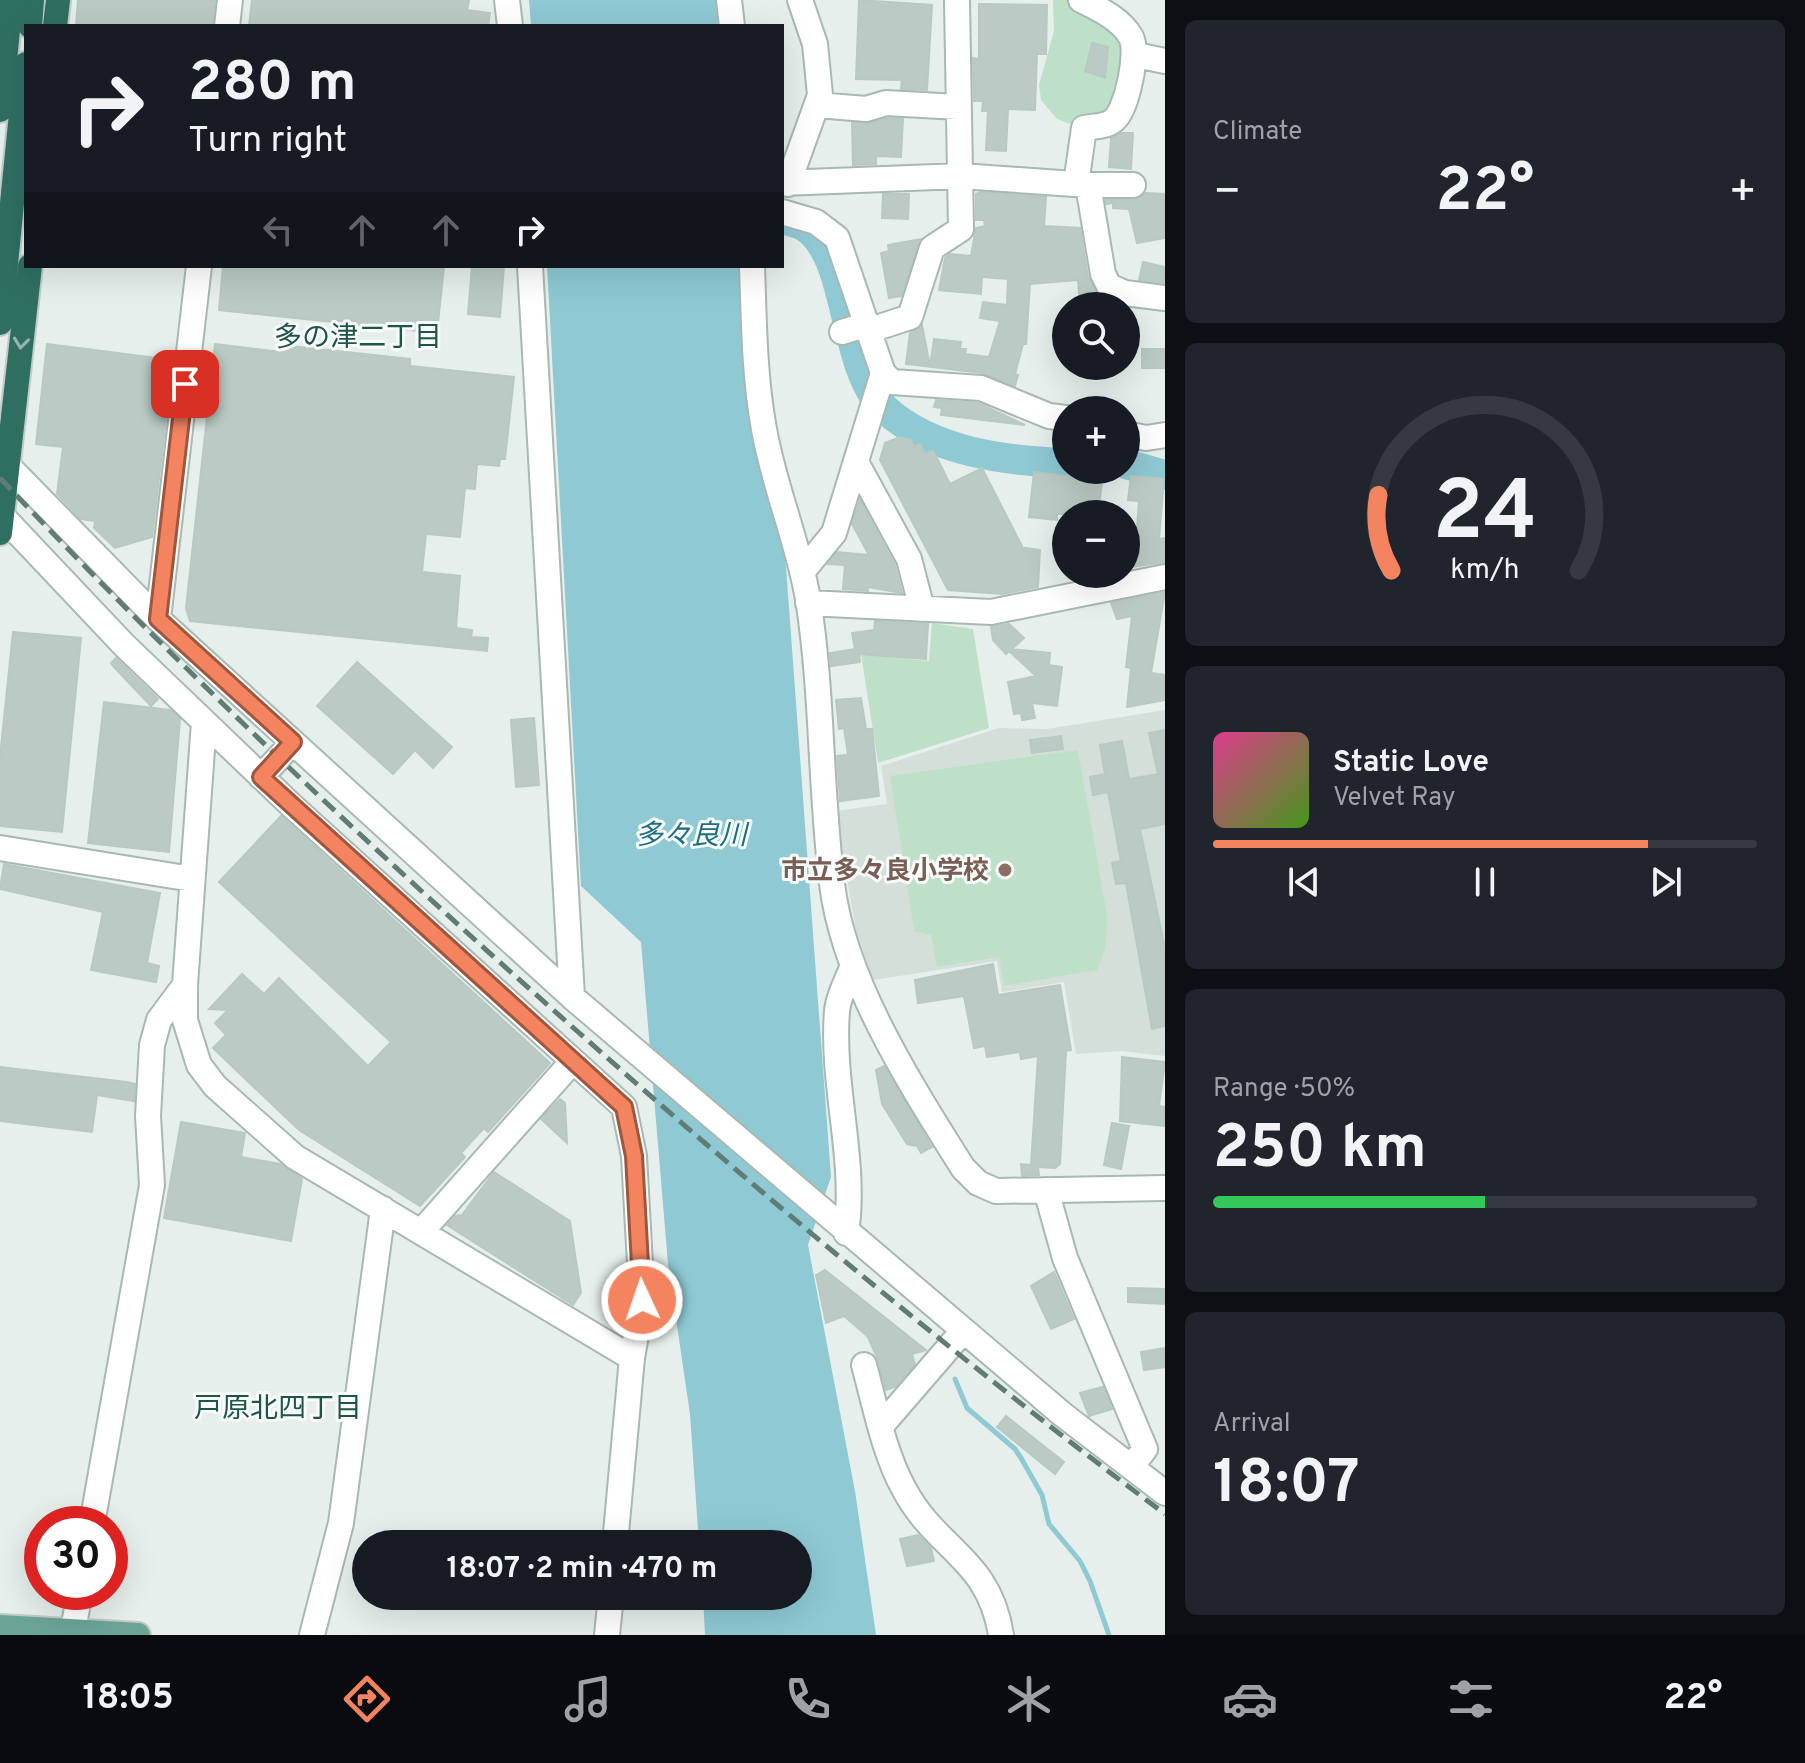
<!DOCTYPE html>
<meta charset="utf-8">
<style>
:root{--surface:#171b24;--page:#20242c;--text:#f1f3f6;--muted:#9ea1a6;--line:#363941;--accent:#f4845f}
body{margin:0;font-family:Overpass,"Noto Sans JP",sans-serif;background:var(--page);color:var(--text);height:100vh;display:flex;flex-direction:column;font-size:30px;white-space:nowrap}
*{box-sizing:border-box;margin:0}
p{font-size:26px;color:var(--muted)}
.icon{flex:none;width:44px;height:44px;fill:none;stroke:currentColor;stroke-width:2;stroke-linecap:round;stroke-linejoin:round}
.map{position:relative;flex:1;overflow:hidden}
.panel{display:flex;flex-direction:column;gap:20px;padding:20px;background:#0d0f14;width:640px}
.panel>*{flex:none}
.banner{position:absolute;left:24px;top:24px;width:760px;height:244px;border-radius:0px;box-shadow:0 8px 32px #0002;background:#171b24;color:var(--text);overflow:hidden}
.controls{position:absolute;left:1052px;top:292px;display:grid;gap:16px}
.controls a{display:grid;place-items:center;width:88px;height:88px;border-radius:50%;background:var(--surface);box-shadow:0 8px 32px #0002;font-size:40px}
.speed{position:absolute;left:24px;top:1506px;display:flex;gap:16px;font-size:40px;font-weight:700;text-align:center}
.speed>*{display:grid;place-content:center;width:104px;height:104px;border-radius:50%;background:var(--surface);box-shadow:0 8px 32px #0002;line-height:1}
.speed .limit{border:12px solid #d22;background:#fff;color:#111}
.pin{position:absolute;display:grid;place-items:center;width:68px;height:68px;color:#fff;margin:-34px;border-radius:16px;box-shadow:0 4px 12px #0006}
.me{position:absolute;width:88px;margin:-44px;rotate:357deg;stroke-linejoin:round;filter:drop-shadow(0 0 6px #0008)}
.turn{display:flex;align-items:center;gap:28px;height:168px;padding:0 32px;font-size:36px}
.turn .icon{width:104px;height:104px;stroke-width:2.5}
.turn b{display:block;font-size:56px;line-height:68px}
.lanes{display:flex;align-items:center;height:76px;padding:0 32px;background:#0003;justify-content:center;gap:40px;direction:ltr}
.lanes .off{opacity:.35}
.big{font-size:60px;font-weight:700;line-height:1.1}
.panel .card{flex:1;display:flex;flex-direction:column;justify-content:center;gap:12px;min-width:0;padding:0 28px;border-radius:12px;background:var(--page)}
.panel .dial{align-items:center;gap:0}
.dial svg{height:208px;overflow:visible;fill:none;stroke:var(--line);stroke-width:7;stroke-linecap:round;text-anchor:middle}
.dial text{fill:var(--text);stroke:none}
.song{display:flex;align-items:center;gap:24px}
.cover{width:96px;height:96px;border-radius:12px;background:linear-gradient(135deg,hsl(330 70% 55%),hsl(100 70% 35%))}
.played{height:8px;border-radius:4px;background:linear-gradient(90deg,var(--accent) 80%,var(--line) 80%)}
.keys{display:flex;justify-content:space-around;direction:ltr}
.heat{display:flex;justify-content:space-between;align-items:center;font-size:44px;direction:ltr}
.charge{height:12px;border-radius:6px;background:linear-gradient(90deg,#34c759 50%,var(--line) 0)}
.trip{position:absolute;left:352px;top:1530px;width:460px;height:80px;border-radius:40px;background:var(--surface);box-shadow:0 8px 32px #0002;font-weight:700;line-height:80px;text-align:center}
.dock{display:flex;height:128px;justify-content:space-around;align-items:center;background:#090b0e;color:var(--muted)}
.dock .icon{width:56px;height:56px}
.dock .current{color:var(--accent)}
.dock b{font-size:36px;color:var(--text)}
main{display:flex;flex:1;min-height:0}
.map>svg:first-child{display:block}
.built{fill:#d4dfda}
.green{fill:#bfe0c8}
.water{fill:#8ec9d4}
.lines{fill:none;stroke-linecap:round;stroke-linejoin:round}
.stream{stroke:#8ec9d4;stroke-width:5}
.river{stroke:#8ec9d4;stroke-width:30}
.building{fill:#bbcac4;stroke:#b8c9c2;stroke-width:2}
.minor-casing{stroke:#a8b8b2;stroke-width:28}
.major-casing{stroke:#c2cac8;stroke-width:28}
.highway-casing{stroke:#c2cac8;stroke-width:28}
.minor{stroke:#fff;stroke-width:24}
.major{stroke:#6aa596;stroke-width:24}
.highway{stroke:#2f6f62;stroke-width:24}
.rail{stroke:#5f7d75;stroke-width:5;stroke-dasharray:16 8;stroke-linecap:butt}
.oneway{stroke:#93b5ae}
.route-casing{stroke:#9f563e;stroke-width:20}
.route{stroke:#f4845f;stroke-width:14}
.education-dot{fill:#8d6e63;stroke:#f7fbf9;stroke-width:3}
.labels{text-anchor:middle;stroke-width:6;stroke-linejoin:round;paint-order:stroke}
.education-label{font-size:26px;font-weight:bold;fill:#785e54;stroke:#f7fbf9;text-anchor:end}
.neighbourhood-label{font-size:28px;fill:#1f5548;stroke:#f7fbf9}
.water-label{font-size:28px;font-style:italic;fill:#1c6f80;stroke:#f7fbf9}
</style>
<main>
<div class="map">
<svg width="1165" height="1635" viewBox="0 0 1165 1635">
<rect width="100%" height="100%" fill="#e6efeb"/>
<path class="built" d="M 1165,710 L 1165,1056 L 1121,1051 L 1076,1054 L 1064,982 L 1002,992 L 997,961 L 873,980 L 856,930 L 835,811 L 887,804 L 881,766 L 999,728 L 1047,729 Z"/>
<path class="green" d="M 1053,0 L 1075,0 L 1126,40 L 1116,111 L 1073,125 L 1057,119 L 1041,100 L 1039,85 L 1054,31 Z
M 932,623 L 973,629 L 989,728 L 878,763 L 861,654 L 929,661 Z
M 1078,750 L 1108,920 L 1105,949 L 1097,970 L 1004,986 L 999,957 L 937,967 L 931,935 L 914,931 L 890,776 Z"/>
<path class="water" d="M 529,0 L 716,0 L 718,26 L 531,26 Z
M 547,266 L 739,266 L 751,409 L 784,540 L 831,1177 L 808,1245 L 855,1491 L 876,1635 L 705,1635 L 703,1596 L 798,1596 L 798,1544 L 699,1544 L 690,1414 L 668,1264 L 641,942 L 581,886 Z"/>
<g class="lines">
<path class="stream" d="M 955,1379 L 967,1408 L 1015,1449 L 1021,1458 L 1042,1495 L 1049,1524 L 1080,1561 L 1090,1581 L 1109,1635"/>
<path class="river" d="M 782,219 C 789,221 799,223 805,227 C 851,256 841,370 886,410 C 933,452 1006,461 1066,463
M 1126,464 L 1165,475"/>
</g>
<path class="building" d="M 78,0 L 215,0 L 212,26 L 76,26 Z
M 252,0 L 469,0 L 467,10 L 490,13 L 488,26 L 249,26 Z
M 859,0 L 932,5 L 927,90 L 901,89 L 902,80 L 856,79 Z
M 979,4 L 1047,5 L 1046,54 L 1037,54 L 1035,110 L 1008,109 L 1006,151 L 986,150 L 988,111 L 982,111 L 983,101 L 974,101 L 973,58 L 979,59 Z
M 1092,43 L 1108,47 L 1105,78 L 1085,71 Z
M 888,118 L 903,119 L 901,157 L 876,156 L 876,164 L 853,165 L 852,123 L 870,123 Z
M 1122,133 L 1133,133 L 1131,169 L 1109,167 L 1111,138 Z
M 981,192 L 1046,197 L 1044,226 L 1080,228 L 1088,277 L 1100,297 L 1102,306 L 1080,306 L 1078,280 L 1030,284 L 1026,344 L 1023,344 L 1015,374 L 1018,375 L 1015,386 L 982,373 L 906,364 L 910,333 L 922,325 L 930,366 L 934,339 L 961,342 L 960,349 L 966,349 L 965,354 L 989,357 L 1000,321 L 980,318 L 983,302 L 1007,305 L 1008,279 L 982,277 L 981,294 L 939,290 L 945,258 L 950,254 L 971,256 L 976,228 L 985,226 L 984,220 L 976,220 L 976,194 Z
M 1145,193 L 1165,194 L 1165,238 L 1137,243 L 1129,209 L 1113,208 L 1113,203 L 1106,204 L 1106,200 L 1134,200 Z
M 883,194 L 909,194 L 908,219 L 882,218 Z
M 921,239 L 901,296 L 889,298 L 881,253 L 889,251 L 888,245 Z
M 1143,262 L 1165,267 L 1165,283 L 1139,280 Z
M 223,266 L 444,266 L 437,333 L 219,310 Z
M 472,266 L 504,266 L 500,317 L 468,314 Z
M 47,344 L 173,360 L 152,537 L 115,548 L 94,528 L 95,521 L 81,519 L 57,494 L 63,447 L 36,444 Z
M 215,344 L 281,352 L 282,345 L 410,359 L 410,366 L 514,377 L 505,459 L 500,459 L 499,466 L 477,464 L 475,489 L 465,488 L 460,537 L 426,534 L 422,572 L 460,576 L 456,628 L 472,630 L 471,637 L 488,638 L 487,651 L 190,621 L 186,608 Z
M 1142,349 L 1165,349 L 1165,368 L 1142,368 Z
M 936,400 L 978,403 L 1025,425 L 941,415 L 942,408 L 934,407 Z
M 900,437 L 911,440 L 914,447 L 920,444 L 925,454 L 933,450 L 950,484 L 982,468 L 1025,552 L 1025,548 L 1040,550 L 1038,587 L 1002,594 L 948,590 L 880,460 L 885,443 Z
M 1034,472 L 1081,478 L 1081,473 L 1103,475 L 1098,514 L 1057,514 L 1057,520 L 1029,517 Z
M 1131,476 L 1164,479 L 1159,539 L 1165,538 L 1165,562 L 1131,567 L 1132,528 L 1137,528 L 1139,501 L 1128,500 Z
M 860,500 L 895,565 L 902,593 L 868,587 L 868,591 L 843,589 L 845,565 L 828,564 L 837,552 L 869,555 L 852,524 Z
M 1165,592 L 1151,673 L 1165,675 L 1165,700 L 1127,707 L 1131,668 L 1126,667 L 1132,616 L 1117,619 L 1111,603 Z
M 875,621 L 928,624 L 926,659 L 859,654 L 860,662 L 831,666 L 830,653 L 855,649 L 852,633 L 874,630 Z
M 1009,624 L 1024,638 L 1012,649 L 1050,653 L 1049,665 L 1062,667 L 1057,706 L 1032,703 L 1035,718 L 1022,720 L 1021,713 L 1014,714 L 1008,682 L 1036,676 L 1009,651 L 1006,654 L 993,640 L 991,627 Z
M 13,632 L 81,638 L 62,832 L 0,826 L 0,757 Z
M 116,658 L 158,699 L 151,706 L 114,667 L 111,663 Z
M 357,662 L 452,747 L 433,768 L 415,750 L 393,774 L 317,706 Z
M 861,698 L 866,729 L 872,729 L 879,796 L 840,801 L 837,756 L 848,755 L 844,728 L 839,729 L 836,700 Z
M 104,702 L 170,710 L 180,719 L 169,852 L 88,843 Z
M 534,718 L 539,785 L 516,787 L 511,720 Z
M 1165,730 L 1165,824 L 1140,829 L 1165,949 L 1165,1026 L 1152,1029 L 1126,883 L 1116,884 L 1112,863 L 1121,861 L 1108,792 L 1093,795 L 1090,777 L 1105,774 L 1100,745 L 1122,741 L 1129,779 L 1158,774 L 1149,733 Z
M 1061,736 L 1063,749 L 1032,753 L 1030,740 Z
M 281,816 L 550,1063 L 488,1132 L 484,1128 L 461,1153 L 465,1157 L 420,1206 L 299,1130 L 213,1048 L 226,1035 L 215,1023 L 228,1010 L 209,1009 L 242,974 L 264,994 L 279,978 L 368,1066 L 391,1042 L 219,882 Z
M 4,864 L 160,893 L 147,963 L 159,966 L 156,982 L 91,970 L 103,912 L 0,889 Z
M 993,964 L 998,995 L 1060,985 L 1071,1050 L 1066,1051 L 1060,1164 L 1055,1168 L 1038,1167 L 1039,1175 L 1022,1176 L 1021,1164 L 1031,1165 L 1038,1056 L 1021,1059 L 1020,1052 L 987,1057 L 985,1046 L 974,1048 L 964,996 L 918,1003 L 915,980 Z
M 1122,1057 L 1165,1062 L 1159,1106 L 1165,1107 L 1165,1126 L 1120,1121 Z
M 884,1066 L 932,1147 L 921,1153 L 917,1146 L 907,1144 L 882,1104 L 876,1070 Z
M 0,1067 L 127,1082 L 135,1084 L 134,1101 L 97,1095 L 92,1132 L 0,1121 Z
M 560,1099 L 565,1103 L 567,1143 L 541,1119 Z
M 181,1122 L 245,1133 L 241,1157 L 280,1164 L 302,1179 L 291,1241 L 164,1218 Z
M 1112,1123 L 1129,1126 L 1121,1169 L 1104,1165 Z
M 494,1172 L 570,1221 L 581,1293 L 573,1305 L 447,1225 L 455,1216 L 462,1215 Z
M 825,1270 L 926,1350 L 912,1354 L 915,1364 L 895,1387 L 886,1390 L 878,1360 L 868,1337 L 859,1329 L 844,1316 L 826,1323 L 816,1275 Z
M 1054,1272 L 1074,1319 L 1051,1329 L 1031,1286 Z
M 1128,1288 L 1165,1289 L 1165,1304 L 1128,1302 Z
M 1165,1348 L 1165,1367 L 1144,1370 L 1141,1352 Z
M 1103,1387 L 1112,1409 L 1089,1416 L 1080,1393 Z
M 1006,1416 L 1064,1462 L 1055,1474 L 997,1427 Z
M 918,1535 L 931,1548 L 934,1561 L 907,1566 L 900,1539 Z"/>
<g class="lines">
<defs>
<path id="minor" d="M 507,0 L 510,26
M 729,0 L 732,26
M 227,26 L 230,0
M 1136,55 L 1165,61
M 817,105 L 866,109 L 886,103 L 958,107
M 782,183 L 961,176 L 1088,185 L 1103,274 L 1109,286 L 1125,293 L 1165,298
M 788,184 L 820,95 L 815,44 L 800,0
M 1076,184 L 1084,128 C 1094,126 1106,127 1114,120 C 1127,109 1139,52 1131,37 C 1121,19 1099,9 1081,0
M 1088,185 L 1133,185
M 782,212 L 816,222 L 837,238 L 883,373 L 834,533 L 803,571
M 530,266 L 572,997
M 752,266 C 754,320 754,375 764,429 C 774,487 798,541 808,599 C 823,694 820,789 832,884 C 844,982 911,1085 963,1168 L 978,1183 L 996,1191 L 1165,1188
M 867,331 L 910,317 L 932,248 L 961,229 L 957,0
M 842,332 L 865,325
M 883,373 L 892,382 L 981,388 L 1049,416 L 1066,418
M 1126,434 L 1146,438 L 1165,435
M 856,462 L 909,559 L 922,609
M 6,464 L 158,619 L 572,997 L 1062,1414 L 1165,1493
M 2,516 L 124,645 L 291,805 L 624,1107 L 634,1156 L 642,1300 L 632,1358 L 615,1544
M 808,603 L 991,612 L 1165,577
M 158,619 L 199,266
M 204,722 L 185,985 L 185,1020 L 199,1065 L 215,1086 L 295,1157 L 632,1358
M 261,777 L 293,742
M 0,848 L 192,879
M 1046,1190 L 1065,1258 L 1145,1449 L 1131,1467
M 421,1232 L 573,1061
M 846,1233 C 857,1161 831,1085 837,1011 C 838,996 848,979 853,965
M 864,1365 C 875,1405 884,1453 904,1489 C 937,1551 989,1558 1001,1635
M 881,1426 L 963,1331
M 92,1524 L 152,1185 L 148,1116 L 152,1045 L 159,1020 L 185,985
M 72,1635 L 80,1592
M 312,1635 L 341,1523 L 383,1209
M 607,1635 L 611,1596"/>
<path id="major" d="M 0,1627 L 138,1635"/>
<path id="highway" d="M 30,26 L 32,0
M 55,26 L 58,0
M 0,110 L 11,0
M 0,323 L 26,64
M 0,533 L 30,266"/>
</defs>
<use href="#minor" class="minor-casing"/>
<use href="#major" class="major-casing"/>
<use href="#highway" class="highway-casing"/>
<use href="#minor" class="minor"/>
<use href="#major" class="major"/>
<use href="#highway" class="highway"/>
<path class="rail" d="M 0,478 C 183,672 378,855 577,1031 C 767,1200 962,1362 1165,1514"/>
</g>
<defs><path id="oneway-chevron" d="M-2-3.5L2.5 0L-2 3.5" fill="none" stroke-width="1.6" stroke-linecap="round" stroke-linejoin="round" transform="scale(2)"/></defs>
<use class="oneway" href="#oneway-chevron" transform="translate(21 343) rotate(97)"/>
<g class="lines">
<defs>
<path id="route" d="M 185,384 L 158,619 L 293,742 L 261,777 L 624,1107 L 634,1156 L 642,1300"/>
</defs>
<use href="#route" class="route-casing"/>
<use href="#route" class="route"/>
</g>
<circle class="education-dot" cx="1005" cy="870" r="8"/>
<g class="labels">
<g class="education-label">
<text x="989" y="879">市立多々良小学校</text>
</g>
<g class="neighbourhood-label">
<text x="358" y="346">多の津二丁目</text>
<text x="278" y="1417">戸原北四丁目</text>
</g>
<g class="water-label">
<text x="691" y="844">多々良川</text>
</g>
</g>
</svg>
<div class="controls">
<a><svg class="icon" aria-label="search" viewBox="0 0 24 24"><circle cx="10" cy="10" r="6"/><path d="M15 15l6 6"/></svg></a>
<a>+</a>
<a>−</a>
</div>
<div class="speed"><div class="limit">30</div></div>
<div class="pin" style="left:185px;top:384px;background:#d93025"><svg class="icon" aria-label="arrive" viewBox="0 0 24 24"><path d="M6 21V4h12l-3 4 3 4H6"/></svg></div>
<svg class="me" style="left:642px;top:1300px" viewBox="-20 -20 40 40"><circle r="17" fill="#f4845f" stroke="#fff" stroke-width="3"/><path d="M0-11L8 9 0 5-8 9z" fill="#fff"/></svg>
<div class="trip">18:07 · 2 min · 470 m</div>
<div class="banner">
<div class="turn"><svg class="icon" aria-label="right" viewBox="0 0 24 24"><path d="M7 20v-9h11M14 6l5 5-5 5"/></svg><div><b>280 m</b>Turn right</div></div>
<div class="lanes"><svg class="icon off" aria-label="left" viewBox="0 0 24 24"><path d="M17 20v-9H6M10 6l-5 5 5 5"/></svg><svg class="icon off" aria-label="ahead" viewBox="0 0 24 24"><path d="M12 20V5M6 11l6-6 6 6"/></svg><svg class="icon off" aria-label="ahead" viewBox="0 0 24 24"><path d="M12 20V5M6 11l6-6 6 6"/></svg><svg class="icon" aria-label="right" viewBox="0 0 24 24"><path d="M7 20v-9h11M14 6l5 5-5 5"/></svg></div>
</div>
</div>
<section class="panel">
<div class="card"><p>Climate</p>
<div class="heat"><a>−</a><b class="big">22°</b><a>+</a></div>
</div>
<div class="card dial"><svg viewBox="0 0 100 80">
<path d="M14 69A42 42 0 1 1 86 69"/>
<path d="M14 69A42 42 0 0 1 9 40" stroke="#f4845f"/>
<text x="50" y="56" font-size="32" font-weight="700">24</text>
<text x="50" y="72" font-size="11">km/h</text>
</svg></div>
<div class="card">
<div class="song"><i class="cover"></i><div><b>Static Love</b><p>Velvet Ray</p></div></div>
<div class="played"></div>
<div class="keys"><svg class="icon" aria-label="previous" viewBox="0 0 24 24"><path d="M18 5L8 12l10 7zM5 5v14"/></svg><svg class="icon" aria-label="pause" viewBox="0 0 24 24"><path d="M8 5v14M16 5v14"/></svg><svg class="icon" aria-label="next" viewBox="0 0 24 24"><path d="M6 5l10 7-10 7zM19 5v14"/></svg></div>
</div>
<div class="card"><p>Range · 50%</p><b class="big">250 km</b><div class="charge"></div></div>
<div class="card"><p>Arrival</p><b class="big">18:07</b></div>
</section>
</main>
<nav class="dock">
<b>18:05</b>
<svg class="icon current" aria-label="directions" viewBox="0 0 24 24"><path d="M12 3l9 9-9 9-9-9zM9 14v-3h6M13 9l2 2-2 2"/></svg>
<svg class="icon" aria-label="music" viewBox="0 0 24 24"><path d="M9 18V5l10-2v13"/><circle cx="6" cy="18" r="3"/><circle cx="16" cy="16" r="3"/></svg>
<svg class="icon" aria-label="phone" viewBox="0 0 24 24"><path d="M5 4h4l2 5-3 2q2 4 5 5l2-3 5 2v4C11 20 4 13 5 4z"/></svg>
<svg class="icon" aria-label="climate" viewBox="0 0 24 24"><path d="M12 3v18M4 7l16 10M4 17L20 7"/></svg>
<svg class="icon" aria-label="car" viewBox="0 0 24 24"><path d="M5 17H2v-5l4-1 3-4h7l3 4 3 1v5h-3M9 17h6M6 11h13"/><circle cx="7" cy="17" r="2"/><circle cx="17" cy="17" r="2"/></svg>
<svg class="icon" aria-label="filters" viewBox="0 0 24 24"><path d="M4 7h16M4 17h16"/><circle cx="9" cy="7" r="2"/><circle cx="15" cy="17" r="2"/></svg>
<b>22°</b>
</nav>
